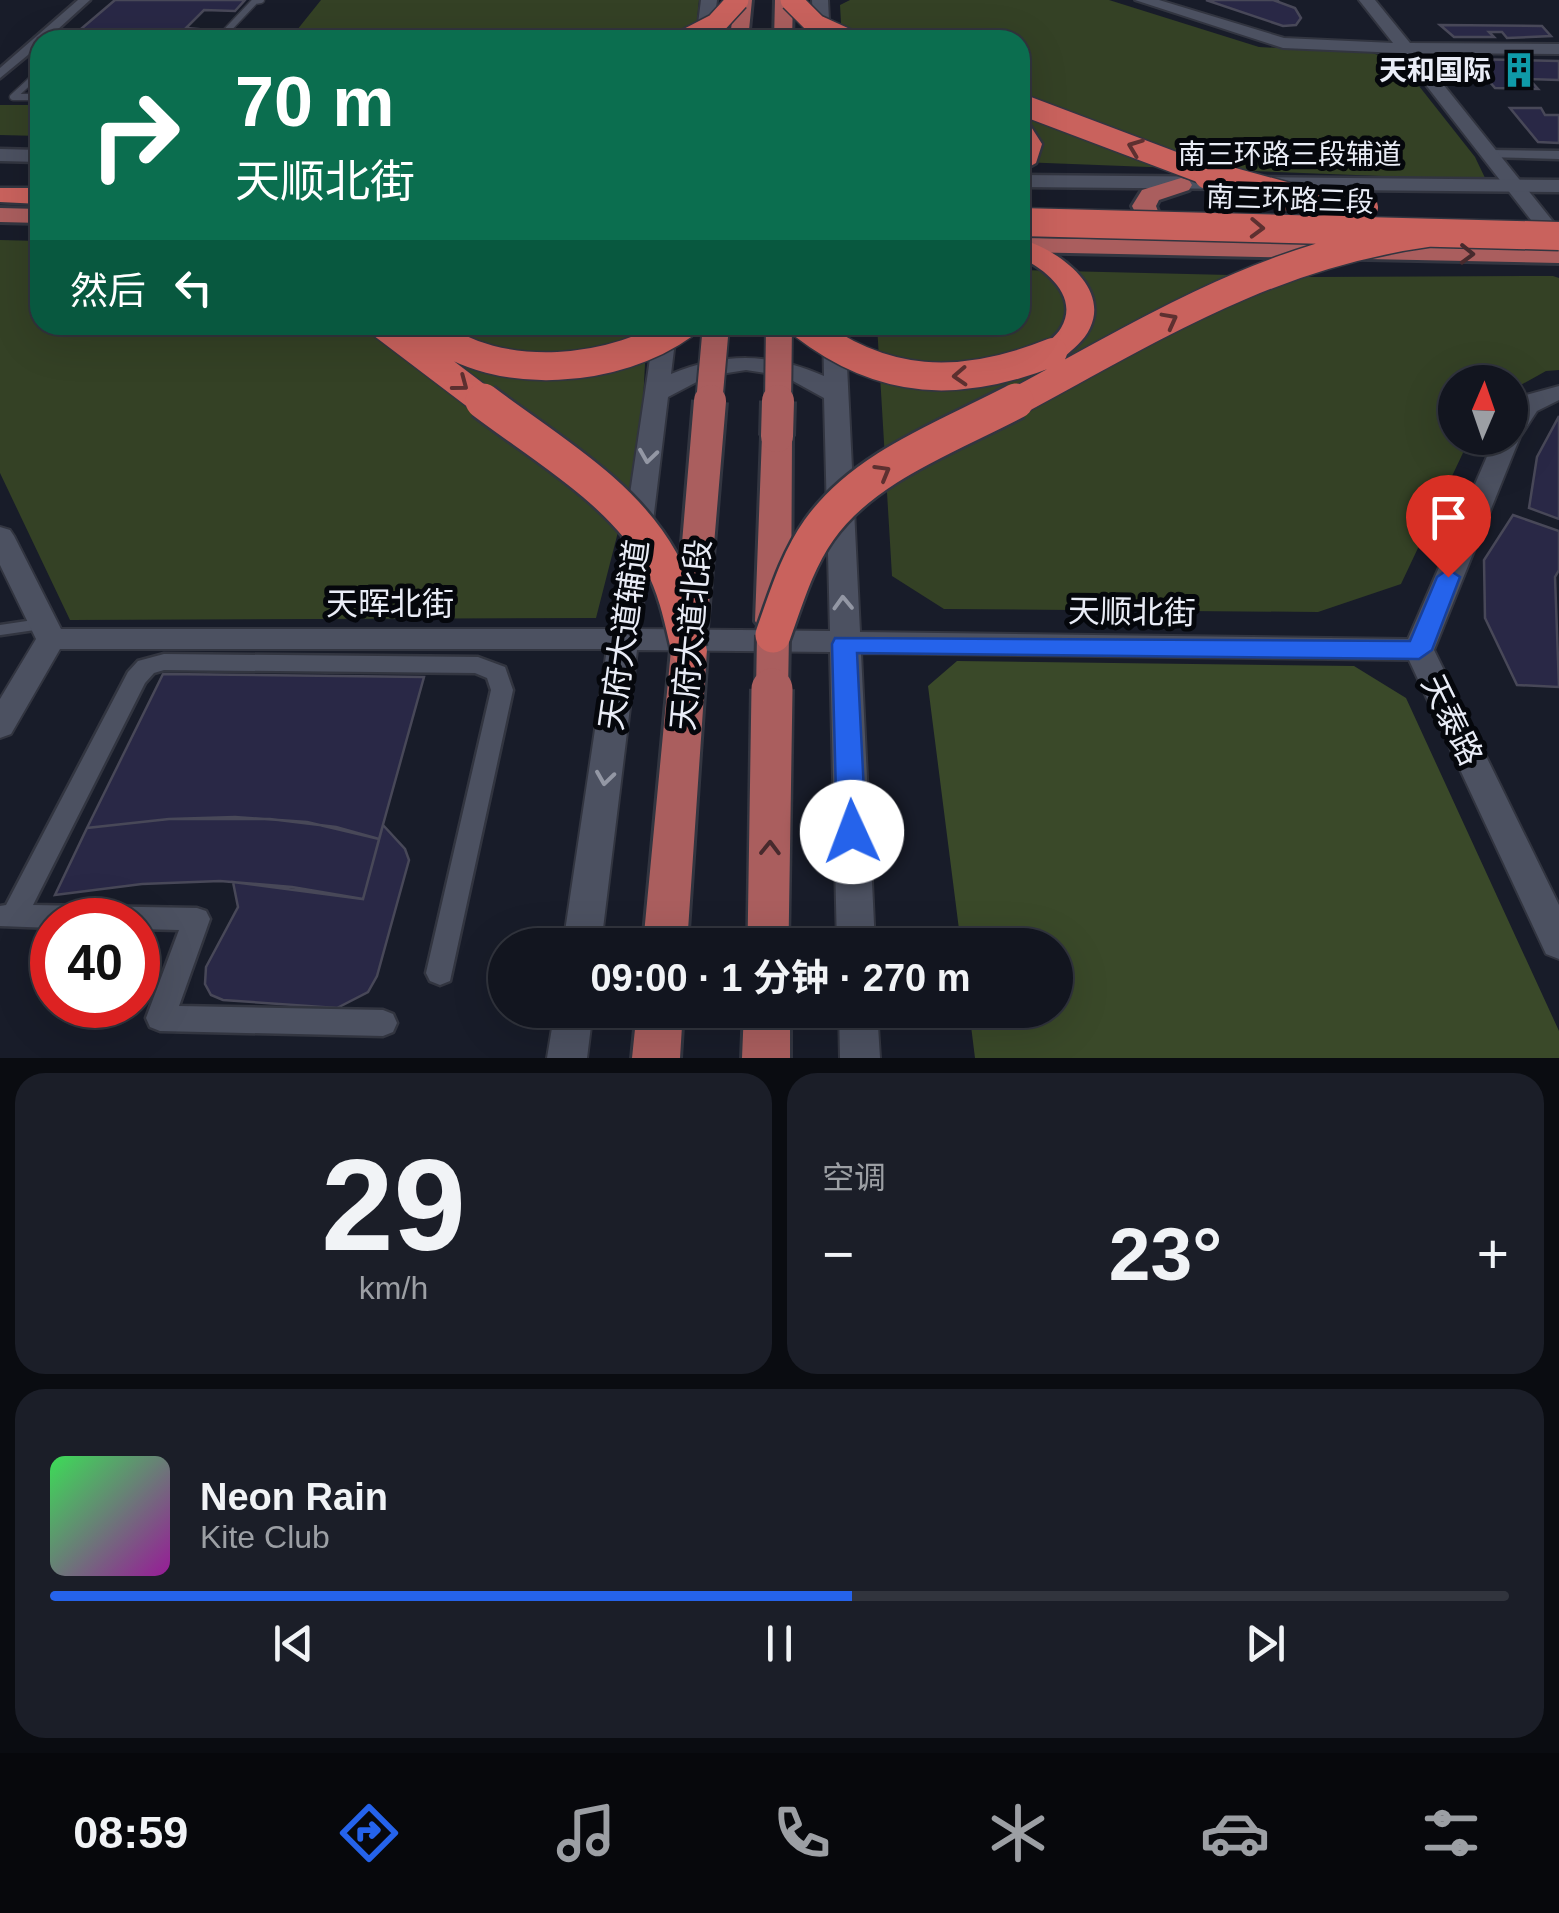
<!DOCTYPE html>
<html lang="zh">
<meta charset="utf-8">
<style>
:root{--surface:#12151f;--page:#1b1e28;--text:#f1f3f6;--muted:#9c9fa4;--line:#31343d;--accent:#2563eb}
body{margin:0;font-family:Helvetica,"Noto Sans SC",sans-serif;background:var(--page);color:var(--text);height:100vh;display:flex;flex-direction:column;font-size:38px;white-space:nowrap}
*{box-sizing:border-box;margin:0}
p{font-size:32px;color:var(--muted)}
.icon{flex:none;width:55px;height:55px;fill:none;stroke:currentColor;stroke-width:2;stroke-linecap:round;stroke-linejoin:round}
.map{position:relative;height:1058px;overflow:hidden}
.panel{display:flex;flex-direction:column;gap:15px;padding:15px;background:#0a0c11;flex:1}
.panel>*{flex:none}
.guide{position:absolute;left:30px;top:30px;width:1000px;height:305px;border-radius:30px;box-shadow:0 10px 40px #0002,0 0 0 2px var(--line);background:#0b6e4f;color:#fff;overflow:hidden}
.needle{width:65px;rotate:2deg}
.controls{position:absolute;left:1438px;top:365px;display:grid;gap:20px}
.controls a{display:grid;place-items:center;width:90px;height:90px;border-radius:50%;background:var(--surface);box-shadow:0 10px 40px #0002,0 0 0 2px var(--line);font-size:50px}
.speed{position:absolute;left:30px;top:898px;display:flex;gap:20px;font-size:50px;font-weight:700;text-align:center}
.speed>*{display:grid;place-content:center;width:130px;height:130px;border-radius:50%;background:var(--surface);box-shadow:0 10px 40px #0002,0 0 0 2px var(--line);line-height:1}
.speed .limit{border:15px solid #d22;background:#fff;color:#111}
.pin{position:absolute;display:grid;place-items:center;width:85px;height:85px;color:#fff;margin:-102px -42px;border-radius:50% 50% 50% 0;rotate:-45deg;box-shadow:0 0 10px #0007}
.pin .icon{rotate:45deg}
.me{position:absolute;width:110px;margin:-55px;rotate:358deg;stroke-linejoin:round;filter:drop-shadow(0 0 8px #0008)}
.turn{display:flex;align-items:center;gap:35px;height:210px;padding:0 40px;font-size:45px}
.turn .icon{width:130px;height:130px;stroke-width:2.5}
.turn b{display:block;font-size:70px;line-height:85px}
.then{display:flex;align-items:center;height:95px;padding:0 40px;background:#0003;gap:20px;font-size:38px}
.big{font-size:75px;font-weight:700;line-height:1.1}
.panel .widget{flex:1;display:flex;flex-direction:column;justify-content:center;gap:15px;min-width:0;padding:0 35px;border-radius:30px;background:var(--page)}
.panel .dial{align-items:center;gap:0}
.dial b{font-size:130px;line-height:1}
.song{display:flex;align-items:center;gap:30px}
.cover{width:120px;height:120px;border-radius:15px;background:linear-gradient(135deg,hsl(130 70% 55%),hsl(300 70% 35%))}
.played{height:10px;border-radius:5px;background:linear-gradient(90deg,var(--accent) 55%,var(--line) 55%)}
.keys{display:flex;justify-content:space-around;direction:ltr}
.heat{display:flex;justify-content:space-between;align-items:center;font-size:55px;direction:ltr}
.panel .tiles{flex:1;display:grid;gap:15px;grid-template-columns:1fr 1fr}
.widget:last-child{grid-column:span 2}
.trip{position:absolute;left:488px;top:928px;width:585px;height:100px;border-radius:50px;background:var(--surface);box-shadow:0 10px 40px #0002,0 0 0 2px var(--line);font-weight:700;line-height:100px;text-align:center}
.menu{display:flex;height:160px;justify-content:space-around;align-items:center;background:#07080c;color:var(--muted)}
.menu .icon{width:70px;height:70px}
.menu .active{color:var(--accent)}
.menu b{font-size:45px;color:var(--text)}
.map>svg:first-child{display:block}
.green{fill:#344125}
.forest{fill:#3a4929}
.building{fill:#292846;stroke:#484858;stroke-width:2.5}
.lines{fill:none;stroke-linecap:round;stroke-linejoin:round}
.service-far1-casing{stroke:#323540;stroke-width:9}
.service-casing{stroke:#323540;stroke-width:15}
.minor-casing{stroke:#323540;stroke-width:5}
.tertiary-casing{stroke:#323540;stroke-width:4}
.secondary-casing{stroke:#323540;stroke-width:5}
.primary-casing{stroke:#323540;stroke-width:6}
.trunk-casing{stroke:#323540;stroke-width:5}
.service-far1{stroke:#4c5161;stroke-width:6}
.service{stroke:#4c5161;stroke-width:10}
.minor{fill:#4c5161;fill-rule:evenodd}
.tertiary{fill:#4c5161;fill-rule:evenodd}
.secondary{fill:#4c5161;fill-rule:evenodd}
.primary{fill:#aa5e5e;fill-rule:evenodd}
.trunk{fill:#c9625d;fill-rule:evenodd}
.primary-bridge-far2-casing{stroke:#323540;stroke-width:30;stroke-linecap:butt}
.primary-bridge-far1-casing{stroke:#323540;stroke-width:38;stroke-linecap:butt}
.primary-bridge-casing{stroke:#323540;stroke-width:46;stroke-linecap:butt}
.trunk-bridge-far2-casing{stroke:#323540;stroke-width:24;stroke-linecap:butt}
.trunk-bridge-far1-casing{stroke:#323540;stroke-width:31;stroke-linecap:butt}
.trunk-bridge-casing{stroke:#323540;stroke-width:40;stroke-linecap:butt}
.primary-bridge-far2{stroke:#aa5e5e;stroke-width:26}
.primary-bridge-far1{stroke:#aa5e5e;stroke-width:32}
.primary-bridge{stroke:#aa5e5e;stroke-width:41}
.trunk-bridge-far2{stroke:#c9625d;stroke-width:21}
.trunk-bridge-far1{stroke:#c9625d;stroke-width:28}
.trunk-bridge{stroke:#c9625d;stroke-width:35}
.oneway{stroke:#5d3030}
.oneway2{stroke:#472a2d}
.oneway3{stroke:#9397a4}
.route{fill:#2563eb;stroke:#184099;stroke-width:2.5}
.labels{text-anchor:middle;stroke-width:10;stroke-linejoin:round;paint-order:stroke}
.far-poi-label{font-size:28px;font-weight:bold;fill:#e9ecf6;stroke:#05070c;text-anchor:end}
.far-street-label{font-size:28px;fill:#e9ecf6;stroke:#05070c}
.street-label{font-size:32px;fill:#e9ecf6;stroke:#05070c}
</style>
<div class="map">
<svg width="1559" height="1058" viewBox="0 0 1559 1058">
<rect width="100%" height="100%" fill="#181c29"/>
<path class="green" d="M 321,0 L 699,0 L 695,40 L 289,40 Z
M 850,0 L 1109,0 L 1259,47 L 1372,53 L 1400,62 L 1475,157 L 1486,180 L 1020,162 L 1020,40 L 842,40 L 840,5 Z
M 0,105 L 40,105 L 40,136 L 0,135 Z
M 0,240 L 40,241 L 40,325 L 647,325 L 641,442 L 596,618 L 70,620 L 0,473 Z
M 1020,270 L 1316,277 L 1553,276 L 1559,278 L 1559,370 L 1546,371 L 1510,391 L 1510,382 L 1455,382 L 1455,438 L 1470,438 L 1401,584 L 1318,612 L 944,609 L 892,576 L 877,325 L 1020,325 Z"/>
<path class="forest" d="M 957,661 L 1354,666 L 1406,698 L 1559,1031 L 1559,1058 L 975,1058 L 969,1010 L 1055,1010 L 1055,945 L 961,945 L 928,686 Z"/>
<path class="building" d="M 115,0 L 245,0 L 235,11 L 204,10 L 186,28 L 198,29 L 187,40 L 68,40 Z
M 1206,0 L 1279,0 L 1276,1 L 1295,8 L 1301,18 L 1296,25 L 1283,26 Z
M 1440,25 L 1542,26 L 1551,36 L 1507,38 L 1502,32 L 1489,32 L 1494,37 L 1454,37 Z
M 1470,59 L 1559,61 L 1559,80 L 1529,79 L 1538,89 L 1495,88 Z
M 1510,108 L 1541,108 L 1545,115 L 1559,115 L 1559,143 L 1538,142 Z
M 1559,416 L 1559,519 L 1529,508 L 1537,457 Z
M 1513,515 L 1559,531 L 1559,570 L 1555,577 L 1559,687 L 1517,685 L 1485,618 L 1484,560 Z
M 163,674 L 424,677 L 379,839 L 336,827 L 270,819 L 169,819 L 87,828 Z
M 169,819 L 235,817 L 307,822 L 379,839 L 363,899 L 292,887 L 220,881 L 142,884 L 55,895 L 87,828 Z
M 383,825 L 405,849 L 409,860 L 377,976 L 368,992 L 337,1008 L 223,1000 L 211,995 L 205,984 L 206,967 L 238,907 L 233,882 L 363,899 Z"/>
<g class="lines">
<defs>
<path id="service-far1" d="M 218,40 L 255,1 L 261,0
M 40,72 L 13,97 L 40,97"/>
<path id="service" d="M 0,630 L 41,624"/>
<path id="minor" d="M 78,0 L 90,0 L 46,40 L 40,40 L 40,45 L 0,78 L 0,68 Z
M 1489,150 L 1559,151 L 1559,159 L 1484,157 L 1484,151 Z
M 164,654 L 478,657 L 505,667 L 513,690 L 450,981 L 440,985 L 430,981 L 426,973 L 491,690 L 487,678 L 475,673 L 164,670 L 154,673 L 145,683 L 33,905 L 197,908 L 206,911 L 210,919 L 179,1006 L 383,1010 L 393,1014 L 397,1023 L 393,1032 L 383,1036 L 160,1031 L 150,1027 L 146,1018 L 179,930 L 138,929 L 138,920 L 52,920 L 52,928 L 0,926 L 0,906 L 6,905 L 128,672 L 138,661 Z"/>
<path id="tertiary" d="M 701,0 L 717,0 L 712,40 L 696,40 Z
M 812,0 L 828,0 L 830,40 L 814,40 Z
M 1135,0 L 1159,0 L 1284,38 L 1393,43 L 1359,0 L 1375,0 L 1410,43 L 1559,44 L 1559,54 L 1418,53 L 1559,229 L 1559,249 L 1552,247 L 1401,53 L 1283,48 Z
M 655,325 L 677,325 L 671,374 C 724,352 772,353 824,376 L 823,325 L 845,325 L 860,632 L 1408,639 L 1495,438 L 1510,438 L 1510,412 L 1526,395 L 1559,386 L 1559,400 L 1537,411 L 1520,437 L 1434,650 L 1559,905 L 1559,959 L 1546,954 L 1409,660 L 861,653 L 875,945 L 837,945 L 830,652 L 637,650 L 601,945 L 563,945 L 607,649 L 60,649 L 11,734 L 0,738 L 0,699 L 36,639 L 0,565 L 0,527 L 10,530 L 14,536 L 61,629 L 610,629 ZM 746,370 L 784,376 L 824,398 L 830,631 L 640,629 L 668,397 L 708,376 Z
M 555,1010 L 593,1010 L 587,1058 L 547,1058 Z
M 839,1010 L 877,1010 L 880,1058 L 840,1058 Z"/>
<path id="secondary" d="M 0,149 L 40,150 L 40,162 L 0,161 Z
M 1020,175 L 1559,180 L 1559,192 L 1020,187 Z"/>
<path id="primary" d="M 734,0 L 752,0 L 748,40 L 730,40 Z
M 775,0 L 793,0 L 792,40 L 774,40 Z
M 1181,178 L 1189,180 L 1192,185 L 1189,190 L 1159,200 L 1156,206 L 1161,219 L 1187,241 L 1559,249 L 1559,263 L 1020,252 L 1020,238 L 1158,240 L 1143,228 L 1132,206 L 1142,190 Z
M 0,208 L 40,209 L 40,223 L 0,222 Z
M 777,427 L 788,430 L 792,436 L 791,621 L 785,629 L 773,633 L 761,629 L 755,621 L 762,436 L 766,430 Z
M 689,638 L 702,641 L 707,650 L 687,945 L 643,945 L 671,650 L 676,641 Z
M 637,1010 L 683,1010 L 680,1058 L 632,1058 Z
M 744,1010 L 790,1010 L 790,1058 L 742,1058 Z"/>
<path id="trunk" d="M 1020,120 L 1028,122 L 1042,144 L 1036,163 L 1020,172 Z
M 0,188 L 40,188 L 40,204 L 0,202 Z
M 1020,239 C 1055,248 1110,286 1090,328 C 1084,341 1073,349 1063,358 L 1043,358 L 1038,352 C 1045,343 1056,337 1061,328 C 1080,296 1045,269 1020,257 Z"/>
</defs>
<use href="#service-far1" class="service-far1-casing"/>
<use href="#service" class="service-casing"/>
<use href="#minor" class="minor-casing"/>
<use href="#tertiary" class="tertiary-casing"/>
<use href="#secondary" class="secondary-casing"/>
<use href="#primary" class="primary-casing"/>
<use href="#trunk" class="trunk-casing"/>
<use href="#service-far1" class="service-far1"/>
<use href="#service" class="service"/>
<use href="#minor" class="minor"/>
<use href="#tertiary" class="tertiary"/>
<use href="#secondary" class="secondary"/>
<use href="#primary" class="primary"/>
<use href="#trunk" class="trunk"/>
<defs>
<path id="primary-bridge-far2" d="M 709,404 L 716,325
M 778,404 L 779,325"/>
<path id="primary-bridge-far1" d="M 777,436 L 778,401
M 690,639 L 710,401
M 772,692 L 773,635"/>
<path id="primary-bridge" d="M 768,945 L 772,689"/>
<path id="trunk-bridge-far2" d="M 791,0 L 816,25 L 849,40
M 685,40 L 716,24 L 738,0
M 1020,104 L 1216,178"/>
<path id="trunk-bridge-far1" d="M 1208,175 L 1289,197 L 1364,207
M 1020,222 L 1559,236
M 383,325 L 487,404
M 803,325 C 883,387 961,389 1053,352
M 431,331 C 498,384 618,373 684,325
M 1012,404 C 1152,329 1267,255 1428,233"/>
<path id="trunk-bridge" d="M 483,401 C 545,448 623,492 661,561 C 676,589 682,620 689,650
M 773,635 C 786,599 797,561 819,530 C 864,466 950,436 1016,401"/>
</defs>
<use href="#primary-bridge-far2" class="primary-bridge-far2-casing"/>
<use href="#primary-bridge-far1" class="primary-bridge-far1-casing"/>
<use href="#primary-bridge" class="primary-bridge-casing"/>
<use href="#trunk-bridge-far2" class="trunk-bridge-far2-casing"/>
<use href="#trunk-bridge-far1" class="trunk-bridge-far1-casing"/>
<use href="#trunk-bridge" class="trunk-bridge-casing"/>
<use href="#primary-bridge-far2" class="primary-bridge-far2"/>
<use href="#primary-bridge-far1" class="primary-bridge-far1"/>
<use href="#primary-bridge" class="primary-bridge"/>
<use href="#trunk-bridge-far2" class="trunk-bridge-far2"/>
<use href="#trunk-bridge-far1" class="trunk-bridge-far1"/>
<use href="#trunk-bridge" class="trunk-bridge"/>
</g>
<defs><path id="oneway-chevron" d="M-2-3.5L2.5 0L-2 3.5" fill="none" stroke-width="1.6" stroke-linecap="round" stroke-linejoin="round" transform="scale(2.5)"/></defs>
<g class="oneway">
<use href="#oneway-chevron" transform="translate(1135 147) rotate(-159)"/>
<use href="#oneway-chevron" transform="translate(1257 228) rotate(2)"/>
<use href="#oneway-chevron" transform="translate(1170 320) rotate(-28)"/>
<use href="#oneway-chevron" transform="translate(960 376) rotate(177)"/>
<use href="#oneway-chevron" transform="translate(461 384) rotate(37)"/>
<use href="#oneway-chevron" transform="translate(883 472) rotate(-30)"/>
</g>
<g class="oneway2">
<use href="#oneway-chevron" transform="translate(1467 254) rotate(1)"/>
<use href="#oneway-chevron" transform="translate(770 848) rotate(-89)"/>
</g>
<g class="oneway3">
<use href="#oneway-chevron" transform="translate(648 456) rotate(98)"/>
<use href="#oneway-chevron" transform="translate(843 603) rotate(-92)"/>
<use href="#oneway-chevron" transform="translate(605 778) rotate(98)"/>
</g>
<path class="route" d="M 1448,569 L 1460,577 L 1432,650 L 1419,659 L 857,653 L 866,832 L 862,840 L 852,843 L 841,840 L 837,832 L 832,644 L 835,638 L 1410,641 L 1437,577 Z"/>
<defs>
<symbol id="building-bare" viewBox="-9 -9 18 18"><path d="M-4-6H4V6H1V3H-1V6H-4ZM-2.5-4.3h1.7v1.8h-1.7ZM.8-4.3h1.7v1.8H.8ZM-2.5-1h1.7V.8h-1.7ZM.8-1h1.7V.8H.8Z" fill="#0f9aa8" stroke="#05070c" stroke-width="2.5" paint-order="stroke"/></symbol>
</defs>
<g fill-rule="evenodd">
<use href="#building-bare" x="1494" y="45" width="50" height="50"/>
</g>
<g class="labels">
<g class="far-poi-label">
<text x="1491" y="80">天和国际</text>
</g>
<g class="far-street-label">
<text x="1290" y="164">南三环路三段辅道</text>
<text transform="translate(1290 199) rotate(2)" y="10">南三环路三段</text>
</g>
<g class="street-label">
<text x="390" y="615">天晖北街</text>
<text transform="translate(1132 612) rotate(1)" y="11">天顺北街</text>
<text transform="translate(624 635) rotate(-82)" y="11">天府大道辅道</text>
<text transform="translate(691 635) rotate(-85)" y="11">天府大道北段</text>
<text transform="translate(1452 720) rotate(64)" y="11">天泰路</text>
</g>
</g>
</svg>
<div class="controls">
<a><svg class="needle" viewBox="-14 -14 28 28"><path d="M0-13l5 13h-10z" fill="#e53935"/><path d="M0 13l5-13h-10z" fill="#9c9fa4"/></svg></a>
</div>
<div class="speed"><div class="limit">40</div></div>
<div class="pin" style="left:1448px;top:577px;background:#d93025"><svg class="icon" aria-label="arrive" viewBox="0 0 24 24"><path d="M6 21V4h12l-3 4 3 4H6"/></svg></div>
<svg class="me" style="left:852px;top:832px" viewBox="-20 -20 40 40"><circle r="19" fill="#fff"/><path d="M0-13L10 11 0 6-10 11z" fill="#2563eb"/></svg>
<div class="trip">09:00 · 1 分钟 · 270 m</div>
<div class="guide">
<div class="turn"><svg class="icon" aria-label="right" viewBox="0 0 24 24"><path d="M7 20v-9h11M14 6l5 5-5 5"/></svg><div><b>70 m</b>天顺北街</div></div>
<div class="then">然后<svg class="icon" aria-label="left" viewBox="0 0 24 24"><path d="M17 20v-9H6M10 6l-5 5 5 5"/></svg></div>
</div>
</div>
<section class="panel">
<div class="tiles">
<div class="widget dial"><b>29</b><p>km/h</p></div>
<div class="widget"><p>空调</p>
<div class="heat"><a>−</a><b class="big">23°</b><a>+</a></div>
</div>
<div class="widget">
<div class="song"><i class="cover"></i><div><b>Neon Rain</b><p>Kite Club</p></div></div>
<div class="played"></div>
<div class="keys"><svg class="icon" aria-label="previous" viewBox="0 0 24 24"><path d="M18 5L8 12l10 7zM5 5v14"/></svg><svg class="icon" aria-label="pause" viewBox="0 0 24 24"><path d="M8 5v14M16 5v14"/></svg><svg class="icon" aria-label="next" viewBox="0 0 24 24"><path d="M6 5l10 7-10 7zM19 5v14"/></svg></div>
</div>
</div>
</section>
<nav class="menu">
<b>08:59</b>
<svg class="icon active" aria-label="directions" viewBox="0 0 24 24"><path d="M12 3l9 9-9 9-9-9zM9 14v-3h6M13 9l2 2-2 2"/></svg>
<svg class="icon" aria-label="music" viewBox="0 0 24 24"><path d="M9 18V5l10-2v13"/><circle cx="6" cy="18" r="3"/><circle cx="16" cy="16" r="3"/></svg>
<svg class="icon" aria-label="phone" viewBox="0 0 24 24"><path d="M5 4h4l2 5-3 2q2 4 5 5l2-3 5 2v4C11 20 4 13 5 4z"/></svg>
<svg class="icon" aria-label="climate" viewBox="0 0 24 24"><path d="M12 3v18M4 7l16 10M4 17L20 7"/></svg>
<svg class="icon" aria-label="car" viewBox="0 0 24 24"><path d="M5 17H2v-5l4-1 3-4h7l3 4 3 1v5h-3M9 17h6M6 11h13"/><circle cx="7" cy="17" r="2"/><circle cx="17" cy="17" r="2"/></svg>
<svg class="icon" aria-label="filters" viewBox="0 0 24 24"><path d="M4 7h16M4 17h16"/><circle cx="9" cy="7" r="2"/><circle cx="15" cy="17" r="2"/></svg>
</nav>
